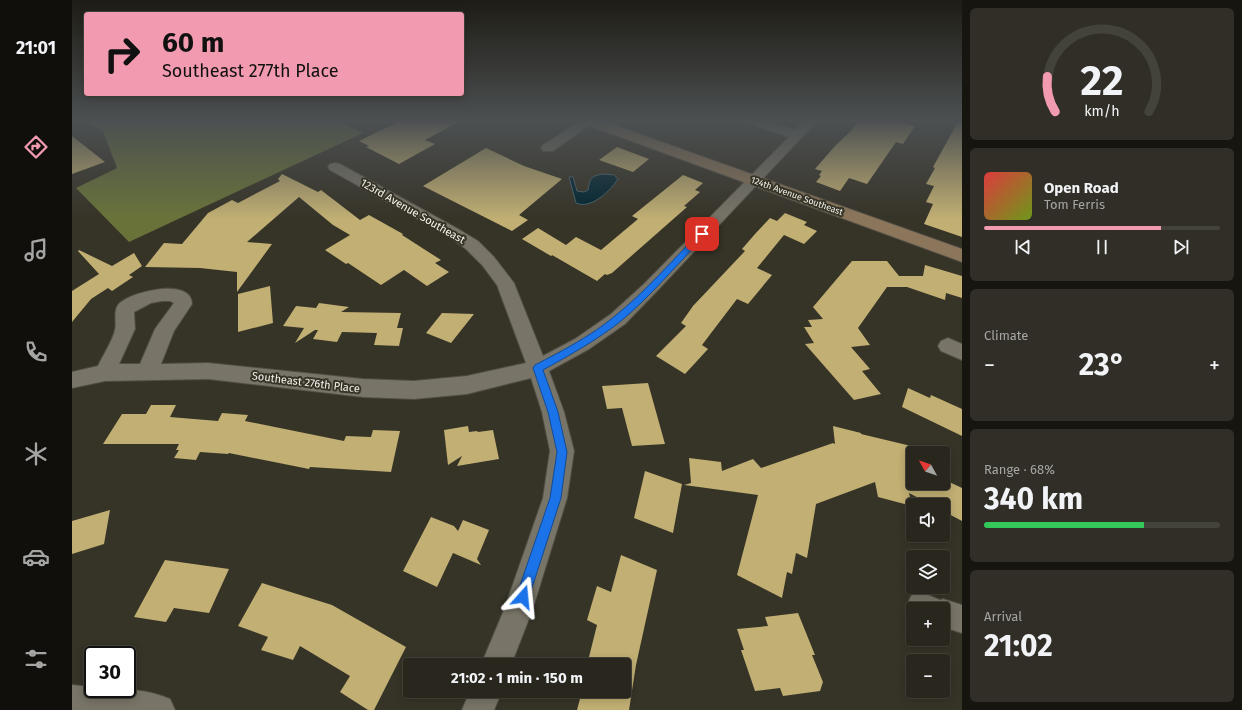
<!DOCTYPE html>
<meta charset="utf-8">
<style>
:root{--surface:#28261d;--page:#302e26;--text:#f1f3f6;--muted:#a5a5a4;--line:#44433b;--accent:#f29aaf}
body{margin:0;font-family:"Fira Sans",sans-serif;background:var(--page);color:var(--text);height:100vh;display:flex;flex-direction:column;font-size:15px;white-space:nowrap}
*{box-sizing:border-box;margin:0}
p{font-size:13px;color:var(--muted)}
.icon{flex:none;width:22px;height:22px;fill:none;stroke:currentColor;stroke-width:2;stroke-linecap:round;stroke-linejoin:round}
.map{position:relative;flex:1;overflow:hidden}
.details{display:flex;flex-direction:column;gap:8px;padding:8px;background:#161510;width:280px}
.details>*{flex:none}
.banner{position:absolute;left:12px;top:12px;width:380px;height:84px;border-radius:4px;box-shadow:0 2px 10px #0003,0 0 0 1px var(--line);background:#f29aaf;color:#111;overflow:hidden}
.needle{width:26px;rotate:310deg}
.tools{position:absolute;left:834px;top:446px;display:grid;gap:8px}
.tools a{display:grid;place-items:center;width:44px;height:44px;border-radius:4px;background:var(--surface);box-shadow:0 2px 10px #0003,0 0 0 1px var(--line);font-size:20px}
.speed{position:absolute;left:12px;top:646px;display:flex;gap:8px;font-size:20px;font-weight:700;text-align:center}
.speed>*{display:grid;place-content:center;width:52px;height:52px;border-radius:50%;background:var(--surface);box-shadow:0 2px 10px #0003,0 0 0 1px var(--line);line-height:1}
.speed .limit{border:2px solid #111;border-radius:6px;background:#fff;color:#111}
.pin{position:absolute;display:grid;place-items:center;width:34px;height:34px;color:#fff;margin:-17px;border-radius:8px;box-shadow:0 2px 6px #0006}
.me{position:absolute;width:44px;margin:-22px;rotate:18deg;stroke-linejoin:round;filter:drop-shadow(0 0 3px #0008)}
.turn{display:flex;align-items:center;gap:14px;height:84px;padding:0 12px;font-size:18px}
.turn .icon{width:52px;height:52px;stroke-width:2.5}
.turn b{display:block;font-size:28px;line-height:34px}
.big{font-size:30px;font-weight:700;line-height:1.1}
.details .tile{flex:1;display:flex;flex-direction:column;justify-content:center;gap:6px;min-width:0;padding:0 14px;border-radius:6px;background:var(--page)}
.details .dial{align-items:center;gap:0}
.dial svg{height:104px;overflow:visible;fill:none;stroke:var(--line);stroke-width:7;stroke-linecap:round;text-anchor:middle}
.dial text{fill:var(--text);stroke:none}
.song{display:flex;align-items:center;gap:12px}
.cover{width:48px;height:48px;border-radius:6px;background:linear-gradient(135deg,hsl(0 70% 55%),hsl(80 70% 35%))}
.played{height:4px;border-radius:2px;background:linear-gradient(90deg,var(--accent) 75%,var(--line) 75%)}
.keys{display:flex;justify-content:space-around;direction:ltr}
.heat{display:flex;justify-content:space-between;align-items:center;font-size:22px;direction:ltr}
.charge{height:6px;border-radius:3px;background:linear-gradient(90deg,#34c759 68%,var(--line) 0)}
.trip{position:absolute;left:331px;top:658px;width:228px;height:40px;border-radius:4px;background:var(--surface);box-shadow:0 2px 10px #0003,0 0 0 1px var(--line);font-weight:700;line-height:40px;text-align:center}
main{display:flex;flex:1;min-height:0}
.dock{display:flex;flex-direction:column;width:72px;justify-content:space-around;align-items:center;background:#100f0c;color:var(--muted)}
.dock .icon{width:28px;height:28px}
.dock .selected{color:var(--accent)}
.dock b{font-size:18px;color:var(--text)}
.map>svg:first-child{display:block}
.forest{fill:#697339}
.water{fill:#002532;stroke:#49626a}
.building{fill:#c1af73}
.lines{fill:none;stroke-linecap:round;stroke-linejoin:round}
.street-casing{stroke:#514e45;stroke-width:2}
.secondary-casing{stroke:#514e45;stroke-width:2}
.street{fill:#787467;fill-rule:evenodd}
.secondary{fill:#8b765b;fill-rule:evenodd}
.route{fill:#1a73e8;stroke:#114b97}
.labels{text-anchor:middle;stroke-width:4;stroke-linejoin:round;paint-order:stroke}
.far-street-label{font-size:9px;fill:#f4f2eb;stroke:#363327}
.street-label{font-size:11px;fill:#f4f2eb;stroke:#363327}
</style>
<main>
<nav class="dock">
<b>21:01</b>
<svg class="icon selected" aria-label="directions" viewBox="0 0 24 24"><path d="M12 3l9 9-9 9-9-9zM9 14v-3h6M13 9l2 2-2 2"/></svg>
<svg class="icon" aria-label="music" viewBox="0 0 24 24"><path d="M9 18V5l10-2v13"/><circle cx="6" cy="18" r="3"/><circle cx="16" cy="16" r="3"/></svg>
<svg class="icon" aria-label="phone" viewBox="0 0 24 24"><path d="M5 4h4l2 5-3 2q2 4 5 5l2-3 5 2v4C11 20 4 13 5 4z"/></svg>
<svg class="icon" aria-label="climate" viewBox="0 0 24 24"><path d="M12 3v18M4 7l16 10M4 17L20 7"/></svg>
<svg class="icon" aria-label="car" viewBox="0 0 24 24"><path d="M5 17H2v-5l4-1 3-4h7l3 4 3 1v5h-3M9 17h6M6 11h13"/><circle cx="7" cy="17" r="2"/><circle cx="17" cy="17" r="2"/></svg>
<svg class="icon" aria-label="filters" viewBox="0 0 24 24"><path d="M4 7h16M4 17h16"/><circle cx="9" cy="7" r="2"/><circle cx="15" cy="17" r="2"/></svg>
</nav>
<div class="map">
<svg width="890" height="710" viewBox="0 0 890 710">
<rect width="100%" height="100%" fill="#363327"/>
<path class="forest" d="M 11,120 L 263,120 L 291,133 L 57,242 L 4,188 L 45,168 L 31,131 Z"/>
<path class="water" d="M 531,174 L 542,175 L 546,179 C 539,190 519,210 504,203 L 497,177 L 501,177 L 505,191 L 512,192 L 516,190 C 518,178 519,176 531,174 Z"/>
<path class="building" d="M 330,120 L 390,120 L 353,140 L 363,144 L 327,164 L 294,147 L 297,146 L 287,141 Z
M 788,120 L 821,120 L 843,126 L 831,144 L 824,142 L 795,184 L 777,178 L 768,191 L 744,182 L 749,176 L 747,175 L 750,171 L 743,169 L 763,146 L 778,132 Z
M 887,120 L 890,120 L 890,237 L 852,224 L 861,204 L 854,202 L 862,186 L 854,184 L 863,168 L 861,167 Z
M 0,136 L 33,162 L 0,174 Z
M 545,147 L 577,159 L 561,172 L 527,160 Z
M 414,148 L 452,166 L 490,179 L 447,215 L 456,220 L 440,231 L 351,186 Z
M 210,174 L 246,192 L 249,190 L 288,220 L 297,215 L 331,234 L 330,235 L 369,260 L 363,263 L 377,272 L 355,286 L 332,270 L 309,285 L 276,263 L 274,264 L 253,250 L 278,235 L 261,225 L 227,197 L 175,242 L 200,244 L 165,292 L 165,272 L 128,268 L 73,267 L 92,243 L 110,244 L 136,213 L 160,200 L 166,203 L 208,181 L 206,179 Z
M 611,175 L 631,183 L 623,190 L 628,192 L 612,206 L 615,207 L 540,273 L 535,275 L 533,274 L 525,281 L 480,255 L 482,254 L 479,256 L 450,239 L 466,228 L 494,245 L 504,237 L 529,250 L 566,219 L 560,216 Z
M 713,213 L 735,222 L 732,225 L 745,231 L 732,244 L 712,235 L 685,268 L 700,275 L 676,304 L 665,299 L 630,345 L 636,349 L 613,374 L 584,356 L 614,326 L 609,323 L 621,306 L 673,251 L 670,249 L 683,234 L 698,218 L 705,221 Z
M 7,250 L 40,266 L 62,253 L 70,266 L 57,275 L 61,277 L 40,291 L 36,288 L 19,299 L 0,322 L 0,291 L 27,274 L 6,251 Z
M 780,261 L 815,261 L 827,276 L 851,276 L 853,265 L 890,276 L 890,298 L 874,293 L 873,300 L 835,287 L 815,287 L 786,328 L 798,345 L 779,347 L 798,369 L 790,371 L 809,394 L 782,400 L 733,344 L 742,343 L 732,327 L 740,327 L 736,320 L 751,319 L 741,307 Z
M 198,286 L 201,323 L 166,332 L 166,294 Z
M 247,303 L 277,307 L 269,312 L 329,313 L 325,328 L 331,328 L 327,346 L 302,345 L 305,333 L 270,332 L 265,342 L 241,339 L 246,330 L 243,330 L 223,343 L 232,328 L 211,326 L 224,306 L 244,308 Z
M 370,313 L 402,314 L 379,343 L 354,333 Z
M 576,383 L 593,444 L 560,446 L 550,408 L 535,409 L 530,386 Z
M 836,388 L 858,398 L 859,395 L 890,409 L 890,436 L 830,407 Z
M 79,405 L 104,405 L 98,417 L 146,421 L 150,413 L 176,415 L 173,421 L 272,441 L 274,436 L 299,437 L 301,430 L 328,431 L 319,472 L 238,467 L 237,469 L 157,453 L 156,454 L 128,452 L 124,460 L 102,458 L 107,450 L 104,450 L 107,444 L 31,444 L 50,414 L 74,414 Z
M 396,426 L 397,432 L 405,431 L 406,432 L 421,430 L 427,459 L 385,466 L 390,456 L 376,465 L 372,430 Z
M 761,426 L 789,433 L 789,434 L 860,451 L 860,453 L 841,453 L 841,483 L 871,483 L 871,479 L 890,488 L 890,521 L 871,511 L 871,505 L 860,505 L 837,493 L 840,506 L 806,497 L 803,482 L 744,504 L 735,558 L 724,553 L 720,574 L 715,572 L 710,598 L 665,575 L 686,495 L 612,485 L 619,483 L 617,458 L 649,462 L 650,471 L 681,459 L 689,468 L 761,443 L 763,444 Z
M 573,471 L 610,484 L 601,533 L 562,518 Z
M 38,510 L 32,544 L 0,554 L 0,521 Z
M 359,517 L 382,526 L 386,531 L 391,520 L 417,530 L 405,559 L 409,565 L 381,553 L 365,587 L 331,571 Z
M 549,555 L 585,570 L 564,665 L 557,710 L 505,710 L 510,691 L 552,691 L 552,665 L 515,665 L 525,625 L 515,620 L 525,586 L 539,592 Z
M 93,560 L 157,569 L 137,613 L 102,608 L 94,622 L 62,617 Z
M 190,583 L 260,605 L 334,647 L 302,710 L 296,710 L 268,692 L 278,676 L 228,646 L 221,660 L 189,650 L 196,637 L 166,626 Z
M 726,613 L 743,655 L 740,655 L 751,682 L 748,691 L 711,696 L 708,688 L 683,691 L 669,650 L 672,650 L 665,629 L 696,626 L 693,617 Z"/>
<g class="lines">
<defs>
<path id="street" d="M 510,120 L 523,121 L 481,151 L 471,151 L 469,148 L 471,145 Z
M 672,120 L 690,120 L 723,130 L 733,120 L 746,120 L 584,292 L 553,324 L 517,349 L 477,371 L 492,412 L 502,451 L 495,498 L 460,611 L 439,665 L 409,665 L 432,610 L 471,498 L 478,451 L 470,412 L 459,378 L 395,394 L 342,399 L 291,397 L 136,379 L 33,381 L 0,388 L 0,372 L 26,366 C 31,355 40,342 43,330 C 45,322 41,312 46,305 C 57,291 120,277 120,304 L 102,331 L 89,364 L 136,363 L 291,379 L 342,381 L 395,376 L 454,363 L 425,285 L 410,265 L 394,249 L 374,235 L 258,170 L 256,167 L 258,164 L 263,163 L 268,164 L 386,229 L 406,241 L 422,257 L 442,283 L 471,356 L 503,339 L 539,314 L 572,284 L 717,137 L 674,123 ZM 90,301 L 98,301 L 102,303 L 83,329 L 68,364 L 47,364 L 63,329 L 62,312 L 79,303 Z
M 876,338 L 890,344 L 890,360 L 869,351 L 866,346 L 869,341 Z
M 849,592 L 868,600 L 871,599 L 890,605 L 890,633 L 871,627 L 871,609 L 841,609 L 841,617 L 839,616 L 835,606 L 839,596 Z
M 0,685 L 21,687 L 21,689 C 48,689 73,688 98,699 L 103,710 L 0,710 Z
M 398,691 L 430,691 L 422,710 L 390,710 Z"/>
<path id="secondary" d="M 508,120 L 528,120 L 890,249 L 890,262 L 510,123 Z"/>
</defs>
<use href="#street" class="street-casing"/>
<use href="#secondary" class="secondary-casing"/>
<use href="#street" class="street"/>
<use href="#secondary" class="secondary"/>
</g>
<linearGradient id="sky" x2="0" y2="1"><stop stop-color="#1e1c15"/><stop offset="0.55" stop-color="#4c5052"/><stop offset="1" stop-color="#4c5052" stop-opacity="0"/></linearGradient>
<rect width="890" height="219" fill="url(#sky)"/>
<path class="route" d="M 630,232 L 633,233 L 633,236 C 605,264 579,296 549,321 C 525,340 498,355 471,370 L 486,412 L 495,452 L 489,498 L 457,597 L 455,602 L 451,603 L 446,602 L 444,597 L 478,498 L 485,452 L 476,412 L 461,368 L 463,365 C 490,351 519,336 543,316 C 574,291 600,261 627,233 Z"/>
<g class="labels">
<g class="far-street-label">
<text transform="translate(725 196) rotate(20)" y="3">124th Avenue Southeast</text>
</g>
<g class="street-label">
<text transform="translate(341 211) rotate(30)" y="4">123rd Avenue Southeast</text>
<text transform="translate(234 382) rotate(7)" y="4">Southeast 276th Place</text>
</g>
</g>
</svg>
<div class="tools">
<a><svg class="needle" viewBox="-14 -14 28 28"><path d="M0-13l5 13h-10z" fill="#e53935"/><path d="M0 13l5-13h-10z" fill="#a5a5a4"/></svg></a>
<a><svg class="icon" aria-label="sound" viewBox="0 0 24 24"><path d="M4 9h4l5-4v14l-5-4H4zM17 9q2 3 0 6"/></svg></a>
<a><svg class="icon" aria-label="layers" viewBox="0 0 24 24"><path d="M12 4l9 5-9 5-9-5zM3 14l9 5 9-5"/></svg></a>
<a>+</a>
<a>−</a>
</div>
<div class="speed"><div class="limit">30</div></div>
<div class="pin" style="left:630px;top:234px;background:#d93025"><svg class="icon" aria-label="arrive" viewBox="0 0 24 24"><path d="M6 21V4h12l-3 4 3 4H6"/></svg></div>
<svg class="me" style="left:451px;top:597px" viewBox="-20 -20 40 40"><path d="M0-17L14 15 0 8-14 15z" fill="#1a73e8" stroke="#fff" stroke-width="4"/></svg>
<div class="trip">21:02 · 1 min · 150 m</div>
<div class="banner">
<div class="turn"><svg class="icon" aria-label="right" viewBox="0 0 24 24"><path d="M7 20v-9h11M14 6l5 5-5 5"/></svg><div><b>60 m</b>Southeast 277th Place</div></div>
</div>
</div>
<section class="details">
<div class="tile dial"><svg viewBox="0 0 100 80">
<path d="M14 69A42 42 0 1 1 86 69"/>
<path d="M14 69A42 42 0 0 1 8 42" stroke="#f29aaf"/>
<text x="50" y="56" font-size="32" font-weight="700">22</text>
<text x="50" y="72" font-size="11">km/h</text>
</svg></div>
<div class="tile">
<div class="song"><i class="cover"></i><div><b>Open Road</b><p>Tom Ferris</p></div></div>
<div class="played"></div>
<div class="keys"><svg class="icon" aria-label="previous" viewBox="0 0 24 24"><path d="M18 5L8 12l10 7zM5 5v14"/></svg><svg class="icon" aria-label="pause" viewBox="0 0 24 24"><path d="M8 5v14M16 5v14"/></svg><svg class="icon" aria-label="next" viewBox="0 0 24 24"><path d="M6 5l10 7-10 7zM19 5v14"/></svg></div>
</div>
<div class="tile"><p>Climate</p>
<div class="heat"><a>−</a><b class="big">23°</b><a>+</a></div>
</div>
<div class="tile"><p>Range · 68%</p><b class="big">340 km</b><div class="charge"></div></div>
<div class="tile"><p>Arrival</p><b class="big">21:02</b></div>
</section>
</main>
